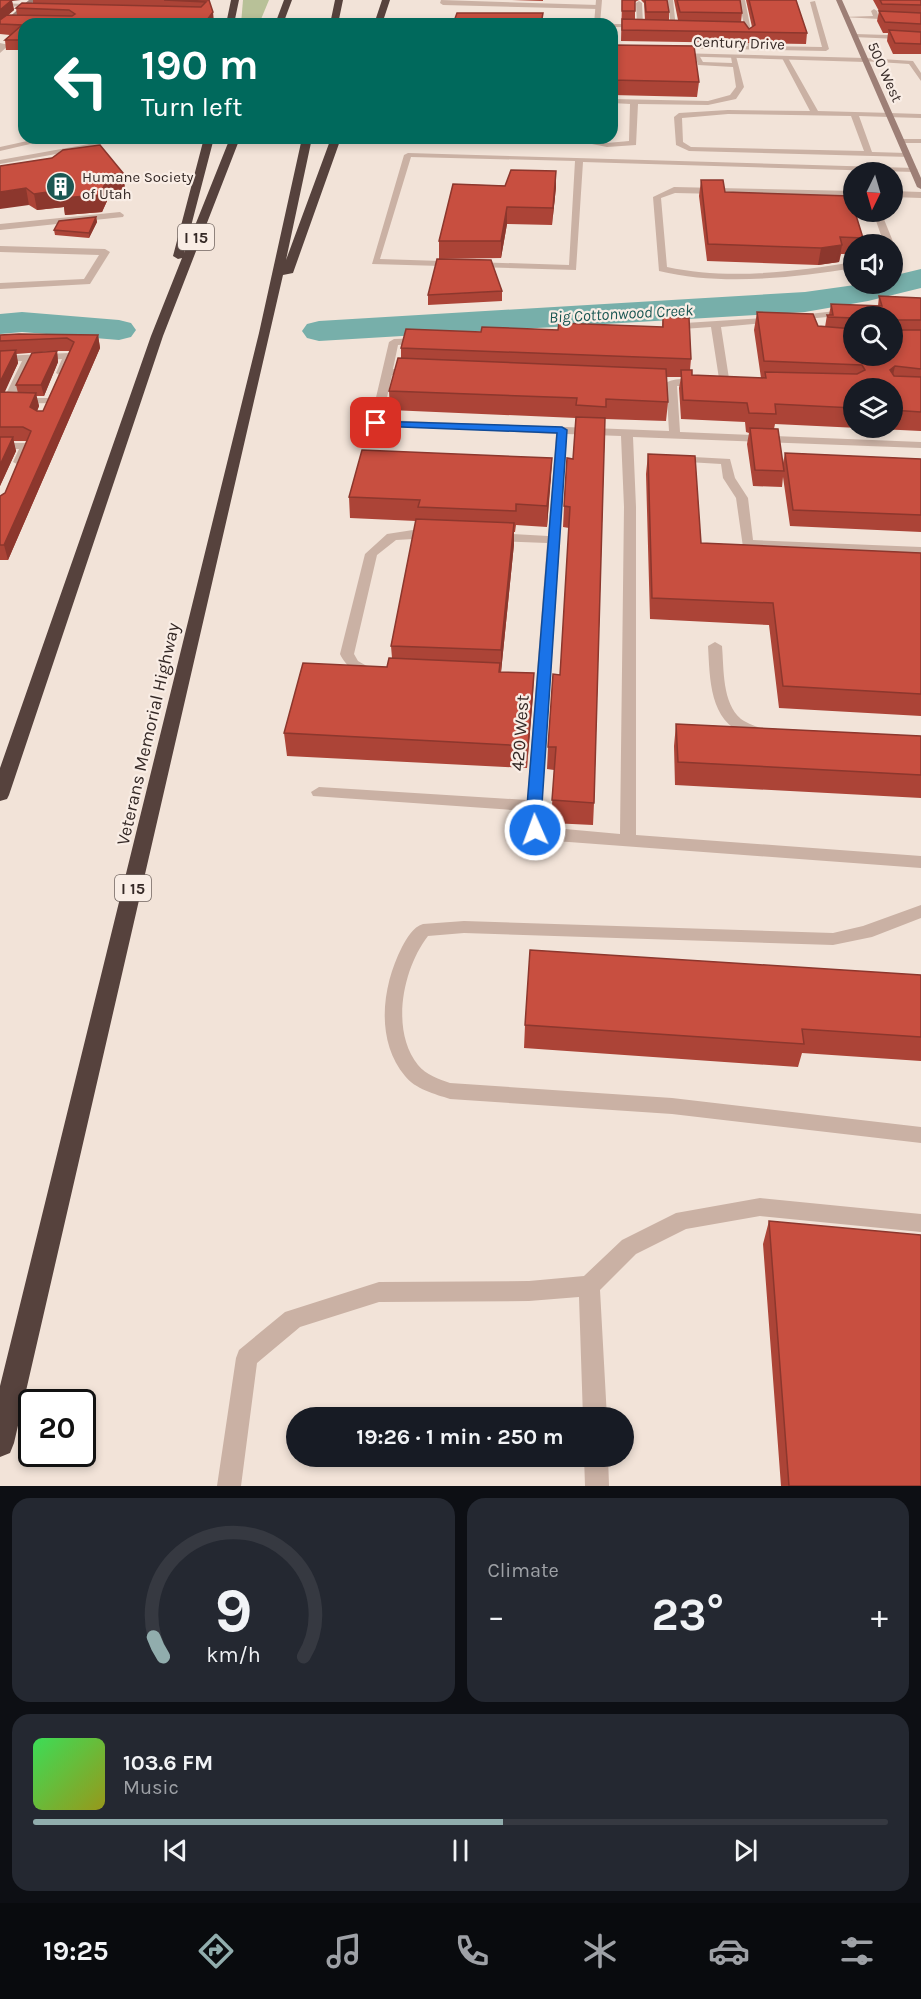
<!DOCTYPE html>
<meta charset="utf-8">
<style>
:root{--surface:#171b24;--page:#242831;--text:#f1f3f6;--muted:#9ea1a6;--line:#363941;--accent:#91adad}
body{margin:0;font-family:Karla,sans-serif;background:var(--page);color:var(--text);height:100vh;display:flex;flex-direction:column;font-size:22px;white-space:nowrap}
*{box-sizing:border-box;margin:0}
p{font-size:20px;color:var(--muted)}
.icon{flex:none;width:33px;height:33px;fill:none;stroke:currentColor;stroke-width:2;stroke-linecap:round;stroke-linejoin:round}
.map{position:relative;height:1486px;overflow:hidden}
.sheet{display:flex;flex-direction:column;gap:12px;padding:12px;background:#0d0f14;flex:1}
.sheet>*{flex:none}
.guide{position:absolute;left:18px;top:18px;width:600px;height:126px;border-radius:18px;box-shadow:0 3px 9px #0003;background:#00695c;color:#fff;overflow:hidden}
.needle{width:39px;rotate:185deg}
.controls{position:absolute;left:843px;top:162px;display:grid;gap:12px}
.controls a{display:grid;place-items:center;width:60px;height:60px;border-radius:50%;background:var(--surface);box-shadow:0 3px 9px #0003;font-size:30px}
.speed{position:absolute;left:18px;top:1389px;display:flex;gap:12px;font-size:30px;font-weight:700;text-align:center}
.speed>*{display:grid;place-content:center;width:78px;height:78px;border-radius:50%;background:var(--surface);box-shadow:0 3px 9px #0003;line-height:1}
.speed .limit{border:3px solid #111;border-radius:9px;background:#fff;color:#111}
.pin{position:absolute;display:grid;place-items:center;width:51px;height:51px;color:#fff;margin:-26px;border-radius:12px;box-shadow:0 3px 9px #0006}
.me{position:absolute;width:66px;margin:-33px;rotate:358deg;stroke-linejoin:round;filter:drop-shadow(0 0 4px #0008)}
.turn{display:flex;align-items:center;gap:21px;height:126px;padding:0 24px;font-size:27px}
.turn .icon{width:78px;height:78px;stroke-width:2.5}
.turn b{display:block;font-size:42px;line-height:51px}
.big{font-size:45px;font-weight:700;line-height:1.1}
.sheet .tile{flex:1;display:flex;flex-direction:column;justify-content:center;gap:9px;min-width:0;padding:0 21px;border-radius:18px;background:var(--page)}
.sheet .dial{align-items:center;gap:0}
.dial svg{height:156px;overflow:visible;fill:none;stroke:var(--line);stroke-width:7;stroke-linecap:round;text-anchor:middle}
.dial text{fill:var(--text);stroke:none}
.song{display:flex;align-items:center;gap:18px}
.cover{width:72px;height:72px;border-radius:9px;background:linear-gradient(135deg,hsl(130 70% 55%),hsl(60 70% 35%))}
.played{height:6px;border-radius:3px;background:linear-gradient(90deg,var(--accent) 55%,var(--line) 55%)}
.keys{display:flex;justify-content:space-around;direction:ltr}
.heat{display:flex;justify-content:space-between;align-items:center;font-size:33px;direction:ltr}
.sheet .tiles{flex:1;display:grid;gap:12px;grid-template-columns:1fr 1fr}
.tile:last-child{grid-column:span 2}
.trip{position:absolute;left:286px;top:1407px;width:348px;height:60px;border-radius:30px;background:var(--surface);box-shadow:0 3px 9px #0003;font-weight:700;line-height:60px;text-align:center}
.dock{display:flex;height:96px;justify-content:space-around;align-items:center;background:#090b0e;color:var(--muted)}
.dock .icon{width:42px;height:42px}
.dock .active{color:var(--accent)}
.dock b{font-size:27px;color:var(--text)}
.map>svg:first-child{display:block}
.green{fill:#b8c198}
.lines{fill:none;stroke-linecap:round;stroke-linejoin:round}
.river{fill:#77afaa;fill-rule:evenodd}
.lane{fill:#cab1a4;fill-rule:evenodd}
.street{fill:#cab1a4;fill-rule:evenodd}
.secondary{fill:#9d7f76;fill-rule:evenodd}
.highway{fill:#56423d;fill-rule:evenodd}
.wall{fill:#ac4437;fill-rule:evenodd}
.shaded-wall{fill:#8c372d}
.building{fill:#c84f40;stroke:#8c372d;stroke-width:1.5}
.route{fill:#1a73e8;stroke:#114b97;stroke-width:1.5}
.labels{text-anchor:middle;stroke-width:4.5;stroke-linejoin:round;paint-order:stroke}
.far-street-label{font-size:15px;fill:#352926;stroke:#f9ede5}
.far-poi-label{font-size:15px;fill:#352926;stroke:#f9ede5;text-anchor:start}
.shield{fill:#f9ede5;stroke:#70645f;stroke-width:1.5}
.shield-label{font-size:16px;font-weight:bold;fill:#352926}
.far-water-label{font-size:16px;font-style:italic;fill:#1b5753;stroke:#f9ede5}
.street-label{font-size:18px;fill:#352926;stroke:#f9ede5}
</style>
<div class="map">
<svg width="921" height="1486" viewBox="0 0 921 1486">
<rect width="100%" height="100%" fill="#f2e3d8"/>
<path class="green" d="M 243,0 L 269,0 L 259,24 L 241,24 Z"/>
<g class="lines">
<path class="river" d="M 921,269 L 921,288 L 868,301 L 805,312 L 319,341 L 307,338 L 302,331 L 307,324 L 319,321 L 805,292 L 862,284 L 892,284 L 892,276 Z
M 22,312 L 119,320 L 131,323 L 136,330 L 131,337 L 119,340 L 22,332 L 0,334 L 0,314 Z"/>
<path class="lane" d="M 441,0 L 598,5 L 601,7 L 598,9 L 443,5 L 440,3 Z
M 667,0 L 673,0 L 676,28 L 612,27 L 612,24 L 610,24 L 637,24 L 636,3 L 639,1 L 642,3 L 643,24 L 671,25 Z
M 739,0 L 745,0 L 754,46 L 822,47 L 810,2 L 815,1 L 829,49 L 826,51 L 674,48 L 676,45 L 748,46 Z
M 0,3 L 25,4 L 28,6 L 0,7 Z
M 874,9 L 877,11 L 879,19 L 843,17 L 873,16 L 871,11 Z
M 524,20 L 577,22 L 580,24 L 522,23 Z
M 855,34 L 921,36 L 921,40 L 853,37 Z
M 0,43 L 9,45 L 0,53 Z
M 695,55 L 699,55 L 703,62 L 732,63 L 731,57 L 736,56 L 744,87 L 736,99 L 708,105 L 638,104 L 636,145 L 607,147 L 592,144 L 591,138 L 599,138 L 599,141 L 607,143 L 629,141 L 630,104 L 612,103 L 612,99 L 708,101 L 730,95 L 736,87 L 733,67 L 698,65 Z
M 785,56 L 788,58 L 818,111 L 892,113 L 889,117 L 859,116 L 872,152 L 907,153 L 911,155 L 910,157 L 689,151 L 676,145 L 674,117 L 679,113 L 728,110 L 810,111 L 782,58 ZM 728,114 L 851,116 L 864,151 L 691,147 L 683,142 L 682,118 Z
M 865,58 L 913,61 L 921,73 L 921,81 L 909,64 L 863,61 Z
M 41,138 L 56,138 L 0,151 L 0,147 Z
M 107,138 L 119,138 L 90,148 L 0,164 L 0,160 L 89,144 Z
M 898,139 L 921,139 L 921,143 L 901,143 Z
M 408,153 L 914,168 L 918,170 L 914,172 L 583,162 L 576,270 L 372,264 L 404,155 ZM 411,157 L 575,161 L 569,265 L 380,259 Z
M 674,187 L 854,191 L 854,197 L 675,193 L 661,198 L 667,267 C 727,280 793,272 854,262 L 854,268 C 791,278 721,286 659,271 L 653,197 Z
M 892,191 L 921,192 L 921,198 L 892,197 Z
M 120,212 L 124,215 L 123,217 L 0,230 L 0,224 Z
M 873,212 L 881,212 L 894,244 L 892,245 L 884,244 Z
M 0,246 L 105,249 L 110,252 L 90,284 L 0,289 L 0,283 L 84,279 L 99,255 L 0,252 Z
M 845,310 L 850,313 L 848,315 L 721,327 L 730,385 L 725,388 L 720,385 L 711,327 L 669,330 L 664,327 L 669,324 L 782,317 Z
M 423,338 L 427,339 L 427,343 L 398,345 L 393,369 L 413,370 L 418,373 L 413,376 L 392,375 L 382,420 L 669,431 L 666,383 C 674,377 698,378 706,384 L 705,386 L 677,386 L 680,432 L 921,442 L 921,448 L 633,437 L 636,507 L 636,835 L 921,856 L 921,868 L 542,840 C 526,835 527,826 526,811 L 313,796 L 311,792 L 319,787 L 527,800 L 547,543 L 494,541 L 488,537 L 494,533 L 548,536 L 556,434 L 372,425 L 370,423 L 389,342 L 394,339 ZM 567,434 L 621,436 L 624,507 L 620,834 L 543,827 L 542,806 Z
M 69,353 L 74,356 L 66,373 L 61,376 L 56,373 L 62,359 L 33,361 L 15,398 L 49,398 L 54,401 L 53,403 L 0,404 L 0,398 L 4,398 L 22,361 L 0,362 L 0,356 Z
M 0,443 L 26,443 L 32,446 L 25,462 L 19,465 L 13,462 L 19,449 L 0,449 Z
M 675,456 L 730,459 L 735,478 L 748,498 L 753,540 L 921,547 L 921,555 L 743,547 L 736,498 L 723,478 L 721,464 L 671,461 L 671,457 Z
M 413,530 L 431,530 L 437,534 L 431,538 L 396,540 L 377,555 L 354,654 L 358,661 L 379,673 L 377,676 C 361,680 346,667 340,654 L 365,554 L 387,534 Z
M 715,642 L 722,646 C 724,669 722,703 741,719 C 750,726 764,727 770,735 L 768,738 C 760,740 753,737 746,734 C 709,722 710,678 708,646 Z
M 921,905 L 921,918 L 872,937 L 833,945 L 464,933 L 428,936 C 403,968 390,1030 418,1065 C 426,1075 439,1079 450,1083 L 672,1098 L 921,1127 L 921,1143 L 672,1114 L 450,1099 C 435,1094 415,1089 405,1076 C 375,1040 382,986 402,947 C 407,938 413,927 423,924 L 464,921 L 833,933 L 863,926 Z
M 760,1198 L 921,1214 L 921,1232 L 760,1216 L 686,1229 L 636,1254 L 600,1290 L 607,1418 L 583,1418 L 579,1297 L 529,1301 L 379,1302 L 300,1327 L 257,1363 L 241,1486 L 217,1486 L 236,1358 L 239,1350 L 285,1312 L 379,1282 L 529,1281 L 584,1276 L 622,1240 L 676,1213 Z
M 584,1456 L 608,1456 L 609,1486 L 585,1486 Z"/>
<path class="street" d="M 596,0 L 602,0 L 600,24 L 594,24 Z
M 675,53 L 865,58 L 868,60 L 865,62 L 673,56 Z
M 889,113 L 921,114 L 921,118 L 886,117 Z"/>
<path class="secondary" d="M 29,0 L 36,0 L 0,30 L 0,25 Z
M 836,0 L 842,0 L 921,178 L 921,189 L 917,187 Z"/>
<path class="highway" d="M 231,0 L 239,0 L 234,24 L 226,24 Z
M 284,0 L 292,0 L 283,24 L 275,24 Z
M 335,0 L 343,0 L 338,24 L 330,24 Z
M 382,0 L 390,0 L 382,24 L 374,24 Z
M 204,138 L 214,138 L 184,253 L 230,138 L 240,138 L 163,336 L 9,795 L 7,799 L 0,801 L 0,768 L 151,336 L 182,258 L 178,259 L 173,256 Z
M 302,138 L 312,138 L 286,260 L 331,138 L 341,138 L 293,273 L 283,275 L 14,1443 L 10,1453 L 0,1457 L 0,1386 L 259,333 Z"/>
</g>
<path class="wall" d="M 0,0 L 12,1 L 14,10 L 8,15 L 17,15 L 16,8 L 33,4 L 33,0 L 209,0 L 214,22 L 213,24 L 24,24 L 24,50 L 6,50 L 5,40 L 10,35 L 0,34 Z
M 512,0 L 543,0 L 543,1 Z
M 622,0 L 639,0 L 635,2 L 635,19 L 645,20 L 644,3 L 641,0 L 667,0 L 669,12 L 669,20 L 678,20 L 674,0 L 740,0 L 742,13 L 741,22 L 749,29 L 752,27 L 746,0 L 796,0 L 807,33 L 806,44 L 621,41 Z
M 873,0 L 921,0 L 921,54 L 893,54 L 887,41 L 888,33 L 883,33 L 877,21 L 879,11 Z
M 612,45 L 699,82 L 697,97 L 612,95 Z
M 0,166 L 123,173 L 125,189 L 106,192 L 107,201 L 102,212 L 65,215 L 64,207 L 37,210 L 29,205 Z
M 701,180 L 725,192 L 863,238 L 861,244 L 854,244 L 854,254 L 841,254 L 839,262 L 818,265 L 707,261 L 699,196 Z
M 453,184 L 556,187 L 552,225 L 507,224 L 501,258 L 439,259 L 439,241 Z
M 96,217 L 97,222 L 89,238 L 55,235 L 54,230 Z
M 502,291 L 502,301 L 428,305 L 428,295 Z
M 879,296 L 921,298 L 921,431 L 775,424 L 774,429 L 783,463 L 785,453 L 921,459 L 921,532 L 790,526 L 783,477 L 782,487 L 753,486 L 747,444 L 749,433 L 746,432 L 745,422 L 681,419 L 679,388 L 681,377 L 666,377 L 668,402 L 666,421 L 605,419 L 594,803 L 593,825 L 551,823 L 554,770 L 547,769 L 548,747 L 560,675 L 569,528 L 563,527 L 564,506 L 573,459 L 576,418 L 390,410 L 389,391 L 401,359 L 401,348 L 481,332 L 662,327 L 663,317 L 691,359 L 690,370 L 692,375 L 761,378 L 754,330 L 757,312 L 818,326 L 825,327 L 827,315 L 829,315 L 831,304 L 878,306 ZM 854,316 L 892,316 L 854,356 ZM 854,388 L 892,388 L 892,428 L 854,428 Z
M 0,335 L 98,335 L 100,348 L 8,560 L 0,560 L 0,496 L 5,493 L 27,441 L 13,441 L 16,451 L 0,486 ZM 55,351 L 16,385 L 18,393 L 4,392 L 18,363 L 16,354 ZM 57,351 L 70,351 L 43,411 L 37,411 L 39,406 L 36,396 L 44,396 L 58,362 Z
M 648,454 L 701,543 L 921,553 L 921,716 L 779,708 L 769,625 L 650,619 L 646,474 Z
M 552,458 L 547,527 L 516,525 L 515,532 L 514,532 L 514,544 L 501,672 L 534,673 L 527,768 L 287,756 L 284,733 L 387,667 L 392,658 L 391,646 L 416,521 L 350,518 L 349,497 Z
M 676,724 L 921,736 L 921,798 L 675,785 L 674,746 Z
M 921,975 L 921,1061 L 802,1053 L 798,1067 L 524,1048 L 525,1025 Z
M 769,1221 L 921,1486 L 781,1486 L 763,1244 Z"/>
<path class="shaded-wall" d="M 0,0 L 21,0 L 12,1 L 14,10 L 0,22 Z
M 213,12 L 214,22 L 213,24 L 204,24 Z
M 556,171 L 556,187 L 552,225 L 553,208 Z
M 123,173 L 125,189 L 106,192 L 107,201 L 102,212 L 65,215 L 64,207 L 37,210 L 34,194 L 98,176 Z
M 26,188 L 29,205 L 0,209 L 0,192 Z
M 507,207 L 507,224 L 501,258 L 501,241 Z
M 96,217 L 97,222 L 89,238 L 89,233 Z
M 842,245 L 839,262 L 818,265 L 821,248 Z
M 98,335 L 100,348 L 8,560 L 4,545 Z
M 16,350 L 18,363 L 3,396 L 0,396 L 0,382 Z
M 57,351 L 58,362 L 44,396 L 41,385 Z
M 895,366 L 891,385 L 890,370 Z
M 36,393 L 39,406 L 33,421 L 30,407 Z
M 13,437 L 16,451 L 0,486 L 0,465 Z
M 552,458 L 551,478 L 547,527 L 547,506 Z
M 514,523 L 514,544 L 501,672 L 501,650 Z
M 534,673 L 533,696 L 527,768 L 528,746 Z"/>
<path class="building" d="M 0,0 L 12,0 L 0,10 Z
M 164,0 L 209,0 L 213,12 L 204,24 L 24,24 L 24,40 L 5,40 L 22,25 L 0,24 L 0,20 L 7,15 L 72,16 L 75,14 L 69,10 L 16,8 L 22,3 L 201,7 L 206,2 Z
M 622,0 L 635,0 L 635,11 L 622,11 Z
M 645,0 L 667,0 L 669,12 L 646,12 Z
M 677,0 L 740,0 L 742,13 L 680,12 Z
M 749,0 L 796,0 L 807,33 L 622,30 L 622,19 L 744,22 L 749,29 L 755,25 Z
M 880,0 L 921,0 L 921,5 L 882,4 Z
M 879,11 L 921,13 L 921,24 L 885,22 Z
M 457,13 L 543,13 L 541,24 L 453,24 Z
M 889,30 L 921,32 L 921,44 L 895,43 Z
M 612,45 L 694,46 L 699,82 L 612,80 Z
M 100,145 L 123,173 L 98,176 L 105,184 L 99,195 L 62,198 L 68,189 L 34,194 L 26,188 L 0,192 L 0,166 L 52,158 L 63,150 Z
M 511,170 L 556,171 L 553,208 L 507,207 L 501,241 L 439,241 L 453,184 L 505,186 Z
M 701,180 L 723,180 L 725,192 L 850,196 L 854,208 L 854,212 L 855,212 L 863,238 L 840,237 L 842,245 L 821,248 L 708,244 Z
M 96,217 L 89,233 L 54,230 L 59,221 Z
M 437,259 L 491,260 L 502,291 L 428,295 Z
M 879,296 L 921,298 L 921,320 L 896,320 L 893,322 L 896,330 L 921,330 L 921,369 L 895,366 L 890,370 L 894,376 L 921,377 L 921,412 L 892,410 L 892,388 L 854,388 L 854,408 L 775,404 L 776,414 L 749,413 L 747,403 L 683,400 L 681,370 L 692,370 L 692,375 L 766,378 L 765,372 L 857,374 L 865,370 L 862,365 L 764,361 L 757,312 L 813,314 L 818,326 L 854,329 L 854,356 L 892,356 L 892,316 L 854,316 L 854,318 L 828,317 L 827,315 L 833,315 L 831,304 L 882,306 Z
M 663,317 L 689,318 L 691,359 L 401,348 L 406,329 L 481,332 L 482,327 L 558,330 L 559,323 L 663,327 Z
M 19,334 L 98,335 L 4,545 L 0,545 L 0,496 L 5,493 L 31,431 L 23,427 L 0,427 L 0,392 L 36,393 L 30,407 L 37,411 L 43,411 L 74,342 L 67,338 L 0,341 L 0,335 Z
M 16,350 L 0,382 L 0,351 Z
M 57,351 L 41,385 L 16,385 L 32,353 Z
M 398,358 L 666,369 L 668,402 L 606,399 L 606,407 L 576,405 L 577,398 L 389,391 Z
M 576,417 L 605,418 L 594,803 L 552,800 L 556,747 L 548,747 L 553,674 L 560,675 L 570,507 L 564,506 L 567,458 L 573,459 Z
M 750,428 L 778,429 L 784,471 L 755,470 Z
M 0,437 L 13,437 L 0,465 Z
M 362,450 L 552,458 L 547,506 L 516,504 L 516,511 L 418,507 L 420,500 L 349,497 Z
M 785,453 L 921,459 L 921,515 L 793,510 Z
M 648,454 L 695,456 L 701,543 L 921,553 L 921,694 L 783,686 L 773,603 L 652,598 Z
M 416,519 L 514,523 L 501,650 L 391,646 Z
M 389,658 L 500,663 L 499,672 L 534,673 L 528,746 L 284,733 L 303,663 L 387,667 Z
M 676,724 L 921,736 L 921,775 L 678,762 Z
M 530,950 L 921,975 L 921,1037 L 802,1029 L 804,1044 L 525,1025 Z
M 769,1221 L 921,1235 L 921,1486 L 789,1486 Z"/>
<path class="route" d="M 372,421 L 562,427 L 567,430 L 540,834 L 530,834 L 527,806 L 557,433 L 376,426 L 372,425 Z"/>
<defs>
<symbol id="building-disc" viewBox="-11 -11 22 22"><circle r="9.5" fill="#1b5753" stroke="#f9ede5"/><path d="M-4-6H4V6H1V3H-1V6H-4ZM-2.5-4.3h1.7v1.8h-1.7ZM.8-4.3h1.7v1.8H.8ZM-2.5-1h1.7V.8h-1.7ZM.8-1h1.7V.8H.8Z" fill="#fff"/></symbol>
</defs>
<g fill-rule="evenodd">
<use href="#building-disc" x="44" y="170" width="33" height="33"/>
</g>
<g class="labels">
<g class="far-street-label">
<text transform="translate(739 43) rotate(2)" y="5">Century Drive</text>
<text transform="translate(885 72) rotate(66)" y="5">500 West</text>
</g>
<g class="far-poi-label">
<text x="82" y="182">Humane Society<tspan x="82" dy="17">of Utah</tspan></text>
</g>
<g class="shield">
<rect x="178" y="224" width="36" height="26" rx="4.5"/>
<rect x="115" y="875" width="36" height="26" rx="4.5"/>
</g>
<g class="shield-label">
<text x="196" y="243">I 15</text>
<text x="133" y="894">I 15</text>
</g>
<g class="far-water-label">
<text transform="translate(621 313) rotate(-3)" y="6">Big Cottonwood Creek</text>
</g>
<g class="street-label">
<text transform="translate(520 733) rotate(-86)" y="6">420 West</text>
<text transform="translate(148 734) rotate(-77)" y="6">Veterans Memorial Highway</text>
</g>
</g>
</svg>
<div class="controls">
<a><svg class="needle" viewBox="-14 -14 28 28"><path d="M0-13l5 13h-10z" fill="#e53935"/><path d="M0 13l5-13h-10z" fill="#9ea1a6"/></svg></a>
<a><svg class="icon" aria-label="sound" viewBox="0 0 24 24"><path d="M4 9h4l5-4v14l-5-4H4zM17 9q2 3 0 6"/></svg></a>
<a><svg class="icon" aria-label="search" viewBox="0 0 24 24"><circle cx="10" cy="10" r="6"/><path d="M15 15l6 6"/></svg></a>
<a><svg class="icon" aria-label="layers" viewBox="0 0 24 24"><path d="M12 4l9 5-9 5-9-5zM3 14l9 5 9-5"/></svg></a>
</div>
<div class="speed"><div class="limit">20</div></div>
<div class="pin" style="left:376px;top:423px;background:#d93025"><svg class="icon" aria-label="arrive" viewBox="0 0 24 24"><path d="M6 21V4h12l-3 4 3 4H6"/></svg></div>
<svg class="me" style="left:535px;top:830px" viewBox="-20 -20 40 40"><circle r="17" fill="#1a73e8" stroke="#fff" stroke-width="3"/><path d="M0-11L8 9 0 5-8 9z" fill="#fff"/></svg>
<div class="trip">19:26 · 1 min · 250 m</div>
<div class="guide">
<div class="turn"><svg class="icon" aria-label="left" viewBox="0 0 24 24"><path d="M17 20v-9H6M10 6l-5 5 5 5"/></svg><div><b>190 m</b>Turn left</div></div>
</div>
</div>
<section class="sheet">
<div class="tiles">
<div class="tile dial"><svg viewBox="0 0 100 80">
<path d="M14 69A42 42 0 1 1 86 69"/>
<path d="M14 69A42 42 0 0 1 9 59" stroke="#91adad"/>
<text x="50" y="56" font-size="32" font-weight="700">9</text>
<text x="50" y="72" font-size="11">km/h</text>
</svg></div>
<div class="tile"><p>Climate</p>
<div class="heat"><a>−</a><b class="big">23°</b><a>+</a></div>
</div>
<div class="tile">
<div class="song"><i class="cover"></i><div><b>103.6 FM</b><p>Music</p></div></div>
<div class="played"></div>
<div class="keys"><svg class="icon" aria-label="previous" viewBox="0 0 24 24"><path d="M18 5L8 12l10 7zM5 5v14"/></svg><svg class="icon" aria-label="pause" viewBox="0 0 24 24"><path d="M8 5v14M16 5v14"/></svg><svg class="icon" aria-label="next" viewBox="0 0 24 24"><path d="M6 5l10 7-10 7zM19 5v14"/></svg></div>
</div>
</div>
</section>
<nav class="dock">
<b>19:25</b>
<svg class="icon active" aria-label="directions" viewBox="0 0 24 24"><path d="M12 3l9 9-9 9-9-9zM9 14v-3h6M13 9l2 2-2 2"/></svg>
<svg class="icon" aria-label="music" viewBox="0 0 24 24"><path d="M9 18V5l10-2v13"/><circle cx="6" cy="18" r="3"/><circle cx="16" cy="16" r="3"/></svg>
<svg class="icon" aria-label="phone" viewBox="0 0 24 24"><path d="M5 4h4l2 5-3 2q2 4 5 5l2-3 5 2v4C11 20 4 13 5 4z"/></svg>
<svg class="icon" aria-label="climate" viewBox="0 0 24 24"><path d="M12 3v18M4 7l16 10M4 17L20 7"/></svg>
<svg class="icon" aria-label="car" viewBox="0 0 24 24"><path d="M5 17H2v-5l4-1 3-4h7l3 4 3 1v5h-3M9 17h6M6 11h13"/><circle cx="7" cy="17" r="2"/><circle cx="17" cy="17" r="2"/></svg>
<svg class="icon" aria-label="filters" viewBox="0 0 24 24"><path d="M4 7h16M4 17h16"/><circle cx="9" cy="7" r="2"/><circle cx="15" cy="17" r="2"/></svg>
</nav>
